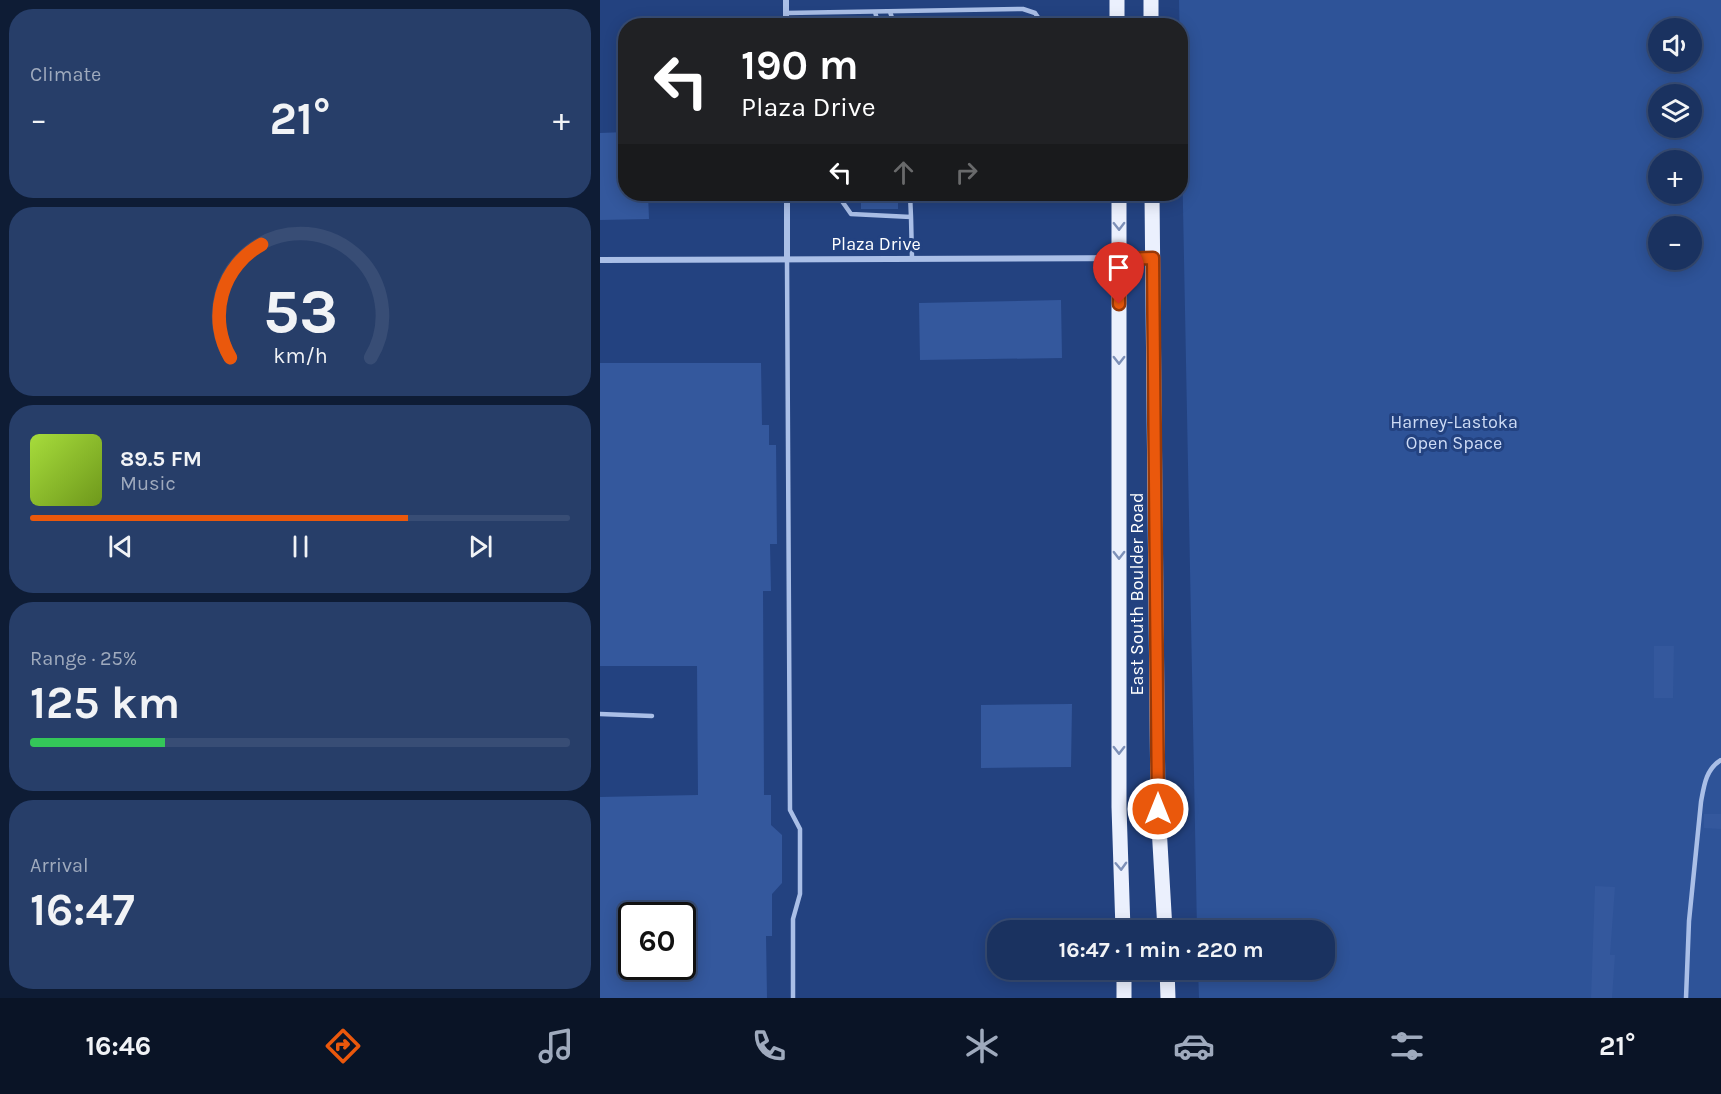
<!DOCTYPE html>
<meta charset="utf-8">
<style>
:root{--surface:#1a3260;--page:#273e69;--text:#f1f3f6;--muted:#9faabd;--line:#384d75;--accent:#ea580c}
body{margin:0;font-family:Karla,sans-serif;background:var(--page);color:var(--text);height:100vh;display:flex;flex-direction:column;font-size:22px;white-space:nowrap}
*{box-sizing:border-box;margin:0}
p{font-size:20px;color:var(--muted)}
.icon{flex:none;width:33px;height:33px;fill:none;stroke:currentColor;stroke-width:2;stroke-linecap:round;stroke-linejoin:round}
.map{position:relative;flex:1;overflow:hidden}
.sheet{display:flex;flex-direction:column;gap:9px;padding:9px;background:#0e1c35;width:600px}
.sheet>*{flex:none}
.top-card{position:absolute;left:18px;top:18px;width:570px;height:183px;border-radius:24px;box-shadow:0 3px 15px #0003,0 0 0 2px var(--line);background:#202124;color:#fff;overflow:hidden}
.buttons{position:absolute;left:1048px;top:18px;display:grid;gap:12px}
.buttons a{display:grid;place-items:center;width:54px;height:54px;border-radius:50%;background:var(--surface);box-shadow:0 3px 15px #0003,0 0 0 2px var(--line);font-size:30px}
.speed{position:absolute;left:18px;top:902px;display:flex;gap:12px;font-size:30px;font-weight:700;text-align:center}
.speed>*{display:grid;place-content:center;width:78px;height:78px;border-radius:50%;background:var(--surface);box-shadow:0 3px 15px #0003,0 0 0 2px var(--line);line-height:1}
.speed .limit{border:3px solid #111;border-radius:9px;background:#fff;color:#111}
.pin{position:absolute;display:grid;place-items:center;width:51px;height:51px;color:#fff;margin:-62px -26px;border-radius:50% 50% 50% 0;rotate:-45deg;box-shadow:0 0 6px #0007}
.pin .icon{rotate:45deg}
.me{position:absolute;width:66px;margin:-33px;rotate:0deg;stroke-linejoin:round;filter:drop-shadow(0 0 4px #0008)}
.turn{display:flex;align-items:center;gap:21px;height:126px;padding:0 24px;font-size:27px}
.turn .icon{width:78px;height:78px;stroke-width:2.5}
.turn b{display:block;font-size:42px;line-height:51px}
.lanes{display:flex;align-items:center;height:57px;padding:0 24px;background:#0003;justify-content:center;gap:30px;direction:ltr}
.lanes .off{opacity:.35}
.big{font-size:45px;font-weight:700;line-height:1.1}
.sheet .tile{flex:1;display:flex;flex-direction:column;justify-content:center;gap:9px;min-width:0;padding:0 21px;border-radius:24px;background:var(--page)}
.sheet .dial{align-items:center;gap:0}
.dial svg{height:156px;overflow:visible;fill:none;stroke:var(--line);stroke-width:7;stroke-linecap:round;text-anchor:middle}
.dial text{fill:var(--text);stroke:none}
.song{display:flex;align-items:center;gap:18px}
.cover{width:72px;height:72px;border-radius:9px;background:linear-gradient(135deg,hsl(80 70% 55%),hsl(80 70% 35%))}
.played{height:6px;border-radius:3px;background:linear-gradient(90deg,var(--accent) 70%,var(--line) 70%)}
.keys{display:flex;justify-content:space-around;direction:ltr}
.heat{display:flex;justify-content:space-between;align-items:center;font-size:33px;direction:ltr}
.charge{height:9px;border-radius:4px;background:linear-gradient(90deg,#34c759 25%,var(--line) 0)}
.trip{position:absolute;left:387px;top:920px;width:348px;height:60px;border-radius:24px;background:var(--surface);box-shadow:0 3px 15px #0003,0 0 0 2px var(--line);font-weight:700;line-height:60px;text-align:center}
.dock{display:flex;height:96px;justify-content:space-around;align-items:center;background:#0a1426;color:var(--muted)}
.dock .icon{width:42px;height:42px}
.dock .on{color:var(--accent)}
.dock b{font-size:27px;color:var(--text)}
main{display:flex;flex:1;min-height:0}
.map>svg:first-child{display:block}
.green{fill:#2e5398;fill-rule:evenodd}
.building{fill:#34589d;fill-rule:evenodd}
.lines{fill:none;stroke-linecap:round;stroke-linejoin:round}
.service{stroke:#aabfe7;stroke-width:4.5}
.minor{stroke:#aabfe7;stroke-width:6}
.primary{stroke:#ebf0fd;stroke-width:15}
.oneway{stroke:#7d90b8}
.route-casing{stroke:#983908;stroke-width:15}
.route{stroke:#ea580c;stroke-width:10}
.labels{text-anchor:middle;stroke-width:6;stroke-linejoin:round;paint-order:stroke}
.street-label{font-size:18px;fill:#fff;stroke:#234280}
.park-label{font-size:18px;fill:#cddbf5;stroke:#234280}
</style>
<main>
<section class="sheet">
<div class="tile"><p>Climate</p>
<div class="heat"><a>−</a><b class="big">21°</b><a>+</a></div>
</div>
<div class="tile dial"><svg viewBox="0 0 100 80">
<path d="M14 69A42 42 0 1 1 86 69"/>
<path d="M14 69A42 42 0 0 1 30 11" stroke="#ea580c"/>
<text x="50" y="56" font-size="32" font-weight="700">53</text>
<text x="50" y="72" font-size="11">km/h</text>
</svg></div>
<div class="tile">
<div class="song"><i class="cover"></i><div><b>89.5 FM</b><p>Music</p></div></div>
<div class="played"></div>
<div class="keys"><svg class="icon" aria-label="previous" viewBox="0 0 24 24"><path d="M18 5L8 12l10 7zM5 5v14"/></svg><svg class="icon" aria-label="pause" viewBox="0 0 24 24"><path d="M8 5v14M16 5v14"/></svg><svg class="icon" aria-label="next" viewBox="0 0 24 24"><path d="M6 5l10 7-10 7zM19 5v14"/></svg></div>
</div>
<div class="tile"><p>Range · 25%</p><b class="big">125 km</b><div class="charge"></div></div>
<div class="tile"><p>Arrival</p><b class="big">16:47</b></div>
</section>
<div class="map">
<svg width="1121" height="998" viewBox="0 0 1121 998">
<rect width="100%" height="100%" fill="#234280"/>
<path class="green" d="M 579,0 L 1121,0 L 1121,998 L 599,998 L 598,969 L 724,969 L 724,930 L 597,930 ZM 1059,28 L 1092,28 L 1092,62 L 1059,62 ZM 1059,94 L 1092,94 L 1092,128 L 1059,128 ZM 1059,160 L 1092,160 L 1092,194 L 1059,194 ZM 1059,226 L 1092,226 L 1092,260 L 1059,260 Z"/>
<path class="building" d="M 26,132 L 26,194 L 48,194 L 49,219 L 0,220 L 0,133 Z
M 261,194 L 298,194 L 298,209 L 261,209 Z
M 461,300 L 462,358 L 320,360 L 319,303 Z
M 0,363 L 161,363 L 162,425 L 169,425 L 169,445 L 176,445 L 177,544 L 170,544 L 171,591 L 163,591 L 164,795 L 171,795 L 171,825 L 182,835 L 182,883 L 172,894 L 172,936 L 166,936 L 167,998 L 0,998 L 0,797 L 98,795 L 97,666 L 0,666 ZM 32,915 L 82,915 L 82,966 L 32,966 Z
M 1054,646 L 1074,646 L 1073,698 L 1054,698 Z
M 472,704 L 471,767 L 381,768 L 381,705 Z
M 1104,814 L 1121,814 L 1121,829 L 1104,828 Z
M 995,886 L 1015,887 L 1010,955 L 1015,955 L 1012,998 L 991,998 Z"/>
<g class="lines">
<path class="service" d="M 275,12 L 279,26
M 290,12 L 295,26
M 186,13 L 423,9 L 435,13 L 444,26
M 237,194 L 251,214 L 311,217 L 312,258
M 310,194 L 311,217
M 357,194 L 357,199 L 422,200
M 187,259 L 190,810 L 200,829 L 200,894 L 193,919 L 193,998
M 0,714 L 52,716
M 1086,998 L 1089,921 L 1101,802 C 1104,785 1106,769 1121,760"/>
<path class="minor" d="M 186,0 L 186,26
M 187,194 L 187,259
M 0,260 L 551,258"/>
<path class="primary" d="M 517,0 L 517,26
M 551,0 L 551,26
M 519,194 L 519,807 L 523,930
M 552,194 L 558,809 L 565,930
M 524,969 L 524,998
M 567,969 L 568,998"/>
</g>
<defs><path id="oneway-chevron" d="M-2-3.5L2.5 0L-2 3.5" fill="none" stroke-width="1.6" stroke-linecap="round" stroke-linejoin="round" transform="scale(1.5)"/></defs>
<g class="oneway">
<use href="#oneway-chevron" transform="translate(519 226) rotate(89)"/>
<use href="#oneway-chevron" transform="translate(519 360) rotate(90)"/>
<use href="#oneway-chevron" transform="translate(519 555) rotate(90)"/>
<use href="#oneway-chevron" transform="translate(519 750) rotate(90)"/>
<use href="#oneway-chevron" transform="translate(521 866) rotate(88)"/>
</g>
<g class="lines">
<defs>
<path id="route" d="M 519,304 L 519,259 L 553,258 L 558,809"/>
</defs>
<use href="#route" class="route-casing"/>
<use href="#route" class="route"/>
</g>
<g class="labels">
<g class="street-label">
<text x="276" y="250">Plaza Drive</text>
<text transform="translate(537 594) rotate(-90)" y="6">East South Boulder Road</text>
</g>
<g class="park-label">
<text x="854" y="428">Harney-Lastoka<tspan x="854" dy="21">Open Space</tspan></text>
</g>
</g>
</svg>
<div class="buttons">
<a><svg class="icon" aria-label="sound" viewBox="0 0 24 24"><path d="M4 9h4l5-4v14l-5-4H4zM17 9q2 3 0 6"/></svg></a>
<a><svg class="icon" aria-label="layers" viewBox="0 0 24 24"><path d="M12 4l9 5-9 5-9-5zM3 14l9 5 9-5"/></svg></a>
<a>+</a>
<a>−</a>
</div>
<div class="speed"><div class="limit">60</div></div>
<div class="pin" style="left:519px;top:304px;background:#d93025"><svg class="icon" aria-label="arrive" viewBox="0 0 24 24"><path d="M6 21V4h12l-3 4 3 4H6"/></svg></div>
<svg class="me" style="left:558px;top:809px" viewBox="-20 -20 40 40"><circle r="17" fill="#ea580c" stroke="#fff" stroke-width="3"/><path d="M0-11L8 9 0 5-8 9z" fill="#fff"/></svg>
<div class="trip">16:47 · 1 min · 220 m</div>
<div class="top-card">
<div class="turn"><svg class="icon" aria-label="left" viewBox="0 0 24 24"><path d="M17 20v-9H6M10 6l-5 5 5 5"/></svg><div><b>190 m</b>Plaza Drive</div></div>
<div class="lanes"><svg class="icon" aria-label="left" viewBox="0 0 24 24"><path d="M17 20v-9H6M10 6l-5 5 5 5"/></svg><svg class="icon off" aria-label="ahead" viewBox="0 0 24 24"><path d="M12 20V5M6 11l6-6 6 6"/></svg><svg class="icon off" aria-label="right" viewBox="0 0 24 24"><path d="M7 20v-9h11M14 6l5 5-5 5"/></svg></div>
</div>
</div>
</main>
<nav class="dock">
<b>16:46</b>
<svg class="icon on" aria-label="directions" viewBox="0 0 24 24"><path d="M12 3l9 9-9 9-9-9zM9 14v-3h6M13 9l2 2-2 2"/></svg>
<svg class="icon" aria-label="music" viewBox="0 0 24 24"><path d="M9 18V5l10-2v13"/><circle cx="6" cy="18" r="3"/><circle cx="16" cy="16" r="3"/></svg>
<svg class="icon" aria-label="phone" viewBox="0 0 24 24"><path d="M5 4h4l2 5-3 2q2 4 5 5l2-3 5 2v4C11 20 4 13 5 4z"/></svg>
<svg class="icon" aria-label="climate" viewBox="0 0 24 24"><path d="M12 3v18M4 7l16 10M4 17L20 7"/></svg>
<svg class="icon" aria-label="car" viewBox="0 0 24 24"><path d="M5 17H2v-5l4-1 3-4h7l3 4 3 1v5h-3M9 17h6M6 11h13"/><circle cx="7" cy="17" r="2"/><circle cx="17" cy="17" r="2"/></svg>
<svg class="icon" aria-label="filters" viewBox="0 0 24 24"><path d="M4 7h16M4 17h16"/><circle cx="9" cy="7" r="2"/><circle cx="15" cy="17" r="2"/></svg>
<b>21°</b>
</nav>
